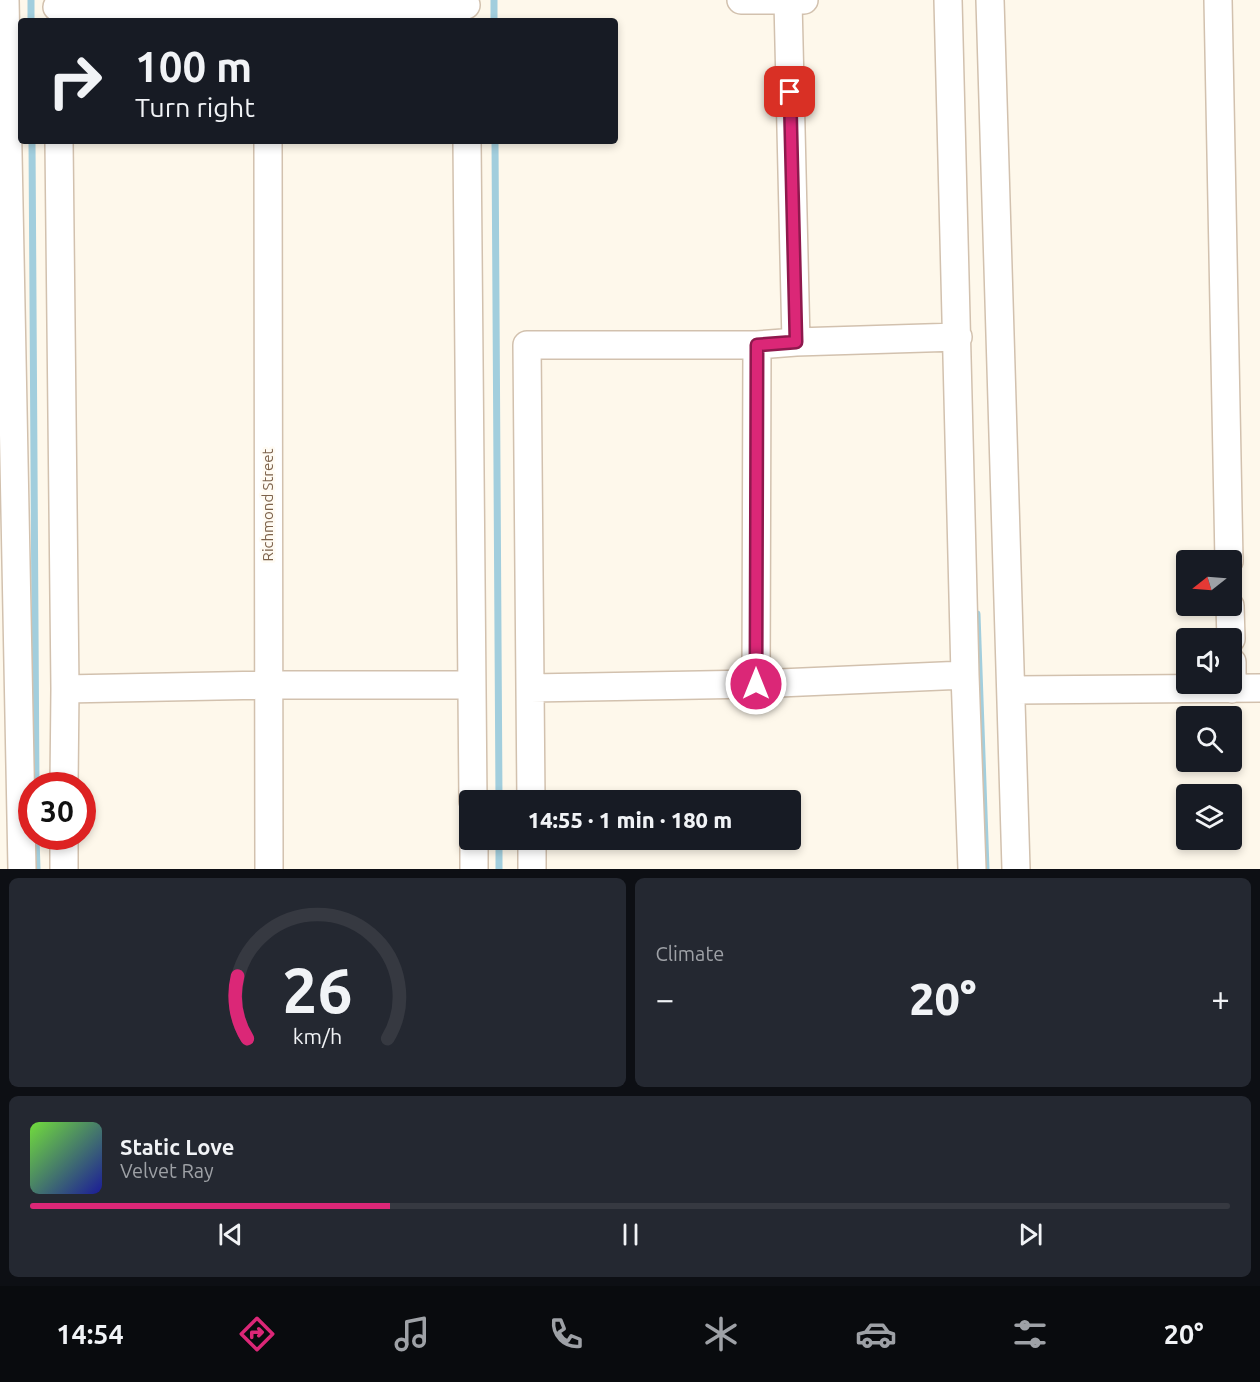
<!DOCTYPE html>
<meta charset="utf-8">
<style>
:root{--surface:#171b24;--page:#242831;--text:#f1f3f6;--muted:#9ea1a6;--line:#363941;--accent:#db2777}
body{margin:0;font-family:Ubuntu,sans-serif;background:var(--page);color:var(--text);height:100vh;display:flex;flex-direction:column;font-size:22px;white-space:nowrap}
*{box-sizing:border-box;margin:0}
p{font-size:20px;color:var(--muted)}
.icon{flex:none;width:33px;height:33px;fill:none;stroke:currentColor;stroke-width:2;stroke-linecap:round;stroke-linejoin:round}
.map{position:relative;height:869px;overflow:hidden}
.side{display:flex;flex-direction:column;gap:9px;padding:9px;background:#0d0f14;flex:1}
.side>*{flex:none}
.hud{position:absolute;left:18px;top:18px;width:600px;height:126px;border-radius:6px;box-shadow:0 3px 9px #0003;background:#171b24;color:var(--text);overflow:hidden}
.needle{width:39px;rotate:253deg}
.fabs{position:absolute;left:1176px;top:550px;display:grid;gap:12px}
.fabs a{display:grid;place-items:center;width:66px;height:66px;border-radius:6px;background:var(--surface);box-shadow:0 3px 9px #0003;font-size:30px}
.speed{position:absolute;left:18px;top:772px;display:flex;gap:12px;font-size:30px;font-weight:700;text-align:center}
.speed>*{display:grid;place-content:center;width:78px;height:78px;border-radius:50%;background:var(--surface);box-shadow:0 3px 9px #0003;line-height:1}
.speed .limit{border:9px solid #d22;background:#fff;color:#111}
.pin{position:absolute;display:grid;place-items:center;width:51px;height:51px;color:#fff;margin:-26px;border-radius:12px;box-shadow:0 3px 9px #0006}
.me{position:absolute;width:66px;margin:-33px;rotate:0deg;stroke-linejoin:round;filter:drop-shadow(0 0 4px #0008)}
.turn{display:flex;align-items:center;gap:21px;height:126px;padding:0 18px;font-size:27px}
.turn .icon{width:78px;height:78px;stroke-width:2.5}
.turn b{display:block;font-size:42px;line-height:51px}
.big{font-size:45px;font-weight:800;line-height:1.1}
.side .tile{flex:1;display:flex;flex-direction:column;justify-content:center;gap:9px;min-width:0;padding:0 21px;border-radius:9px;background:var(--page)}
.side .dial{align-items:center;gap:0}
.dial svg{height:156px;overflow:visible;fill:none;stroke:var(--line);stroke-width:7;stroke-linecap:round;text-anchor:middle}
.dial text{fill:var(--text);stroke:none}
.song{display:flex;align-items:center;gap:18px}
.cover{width:72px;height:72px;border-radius:9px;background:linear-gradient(135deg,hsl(100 70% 55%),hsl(240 70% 35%))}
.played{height:6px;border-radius:3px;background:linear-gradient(90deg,var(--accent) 30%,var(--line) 30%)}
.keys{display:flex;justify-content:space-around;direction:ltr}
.heat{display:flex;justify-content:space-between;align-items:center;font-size:33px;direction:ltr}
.side .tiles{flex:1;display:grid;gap:9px;grid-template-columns:1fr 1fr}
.tile:last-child{grid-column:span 2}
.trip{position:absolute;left:459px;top:790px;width:342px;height:60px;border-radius:6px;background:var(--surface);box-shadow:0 3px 9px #0003;font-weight:800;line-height:60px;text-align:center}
.menu{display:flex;height:96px;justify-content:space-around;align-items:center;background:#090b0e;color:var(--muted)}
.menu .icon{width:42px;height:42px}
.menu .on{color:var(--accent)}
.menu b{font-size:27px;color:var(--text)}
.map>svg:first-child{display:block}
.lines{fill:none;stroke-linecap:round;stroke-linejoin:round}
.stream{stroke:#a2cedd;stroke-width:7}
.minor-casing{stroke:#d2c1ae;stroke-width:30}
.minor{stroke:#fff;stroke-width:27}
.route-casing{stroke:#8e194d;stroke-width:15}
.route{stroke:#db2777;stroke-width:10}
.labels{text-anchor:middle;stroke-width:5;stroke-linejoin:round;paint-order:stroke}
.street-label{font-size:15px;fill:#7c614a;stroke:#fffbf3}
</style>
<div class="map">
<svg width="1260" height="869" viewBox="0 0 1260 869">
<rect width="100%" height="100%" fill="#fef8eb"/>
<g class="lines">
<path class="stream" d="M 31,0 L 31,21
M 494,0 L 494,21
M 32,141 L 36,786
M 495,141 L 499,801
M 977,614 L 986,869
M 36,837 L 37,869
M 499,840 L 499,869"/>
<defs>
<path id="minor" d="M 5,0 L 22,869
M 741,0 L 804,0
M 948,0 L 965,675 L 972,869
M 990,0 L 1016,869
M 1218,0 L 1229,561
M 788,1 L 796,342
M 57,7 L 268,11 L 466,5
M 59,141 L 65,689 L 64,786
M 268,141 L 269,869
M 467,141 L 473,801
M 1230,606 L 1231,639
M 1232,662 L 1232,689
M 756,684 L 757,345
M 531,688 L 756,684 L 965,675
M 65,689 L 269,685 L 471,685
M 1011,690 L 1260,688
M 531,801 L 527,345 L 757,345 L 796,342 L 958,337
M 474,840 L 474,869
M 532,840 L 532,869
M 64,869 L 64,837"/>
</defs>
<use href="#minor" class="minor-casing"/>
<use href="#minor" class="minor"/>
</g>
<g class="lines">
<defs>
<path id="route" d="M 756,684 L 757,345 L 796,342 L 790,92"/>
</defs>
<use href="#route" class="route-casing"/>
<use href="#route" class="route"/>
</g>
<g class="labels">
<g class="street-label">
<text transform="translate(268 505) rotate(-90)" y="5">Richmond Street</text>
</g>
</g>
</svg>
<div class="fabs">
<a><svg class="needle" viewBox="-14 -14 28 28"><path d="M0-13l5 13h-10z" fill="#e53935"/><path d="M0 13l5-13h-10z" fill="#9ea1a6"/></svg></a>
<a><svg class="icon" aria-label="sound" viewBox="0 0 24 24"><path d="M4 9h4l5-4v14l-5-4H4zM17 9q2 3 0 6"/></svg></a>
<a><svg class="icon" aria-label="search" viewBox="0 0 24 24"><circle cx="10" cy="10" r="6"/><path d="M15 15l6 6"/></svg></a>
<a><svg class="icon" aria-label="layers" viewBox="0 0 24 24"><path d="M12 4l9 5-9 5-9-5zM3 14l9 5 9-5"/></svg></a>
</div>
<div class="speed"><div class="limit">30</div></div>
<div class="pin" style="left:790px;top:92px;background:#d93025"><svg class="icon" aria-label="arrive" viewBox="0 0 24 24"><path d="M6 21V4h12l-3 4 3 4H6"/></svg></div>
<svg class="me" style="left:756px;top:684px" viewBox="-20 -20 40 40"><circle r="17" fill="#db2777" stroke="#fff" stroke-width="3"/><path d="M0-11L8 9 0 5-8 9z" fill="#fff"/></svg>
<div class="trip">14:55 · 1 min · 180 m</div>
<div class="hud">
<div class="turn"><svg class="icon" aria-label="right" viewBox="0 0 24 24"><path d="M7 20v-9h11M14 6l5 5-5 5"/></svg><div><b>100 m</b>Turn right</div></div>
</div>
</div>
<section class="side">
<div class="tiles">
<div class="tile dial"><svg viewBox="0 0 100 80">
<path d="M14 69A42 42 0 1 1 86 69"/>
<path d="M14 69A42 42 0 0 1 9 37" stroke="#db2777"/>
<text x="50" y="56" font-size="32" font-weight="700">26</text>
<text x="50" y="72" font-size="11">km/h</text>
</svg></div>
<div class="tile"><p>Climate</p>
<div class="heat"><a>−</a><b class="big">20°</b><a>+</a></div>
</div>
<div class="tile">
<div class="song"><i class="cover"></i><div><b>Static Love</b><p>Velvet Ray</p></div></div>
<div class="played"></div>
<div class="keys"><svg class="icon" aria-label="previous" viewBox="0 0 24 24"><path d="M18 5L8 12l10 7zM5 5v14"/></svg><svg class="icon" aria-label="pause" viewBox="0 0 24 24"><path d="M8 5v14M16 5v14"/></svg><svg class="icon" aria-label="next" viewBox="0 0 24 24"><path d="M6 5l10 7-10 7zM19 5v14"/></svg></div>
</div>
</div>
</section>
<nav class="menu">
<b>14:54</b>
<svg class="icon on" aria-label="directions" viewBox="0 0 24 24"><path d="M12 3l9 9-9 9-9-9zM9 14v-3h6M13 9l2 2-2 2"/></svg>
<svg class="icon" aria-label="music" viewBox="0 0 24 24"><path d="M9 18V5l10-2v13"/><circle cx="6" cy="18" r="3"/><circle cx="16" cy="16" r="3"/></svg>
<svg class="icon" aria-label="phone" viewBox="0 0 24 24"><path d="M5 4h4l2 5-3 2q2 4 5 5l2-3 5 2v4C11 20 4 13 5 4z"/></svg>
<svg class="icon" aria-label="climate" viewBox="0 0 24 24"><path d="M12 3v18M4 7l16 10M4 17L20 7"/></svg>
<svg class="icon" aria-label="car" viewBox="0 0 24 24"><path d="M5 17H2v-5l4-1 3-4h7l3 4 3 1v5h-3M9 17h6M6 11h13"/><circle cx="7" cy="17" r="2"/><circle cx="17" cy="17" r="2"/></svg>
<svg class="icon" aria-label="filters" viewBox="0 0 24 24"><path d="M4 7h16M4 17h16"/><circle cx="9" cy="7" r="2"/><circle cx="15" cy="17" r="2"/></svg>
<b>20°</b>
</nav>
